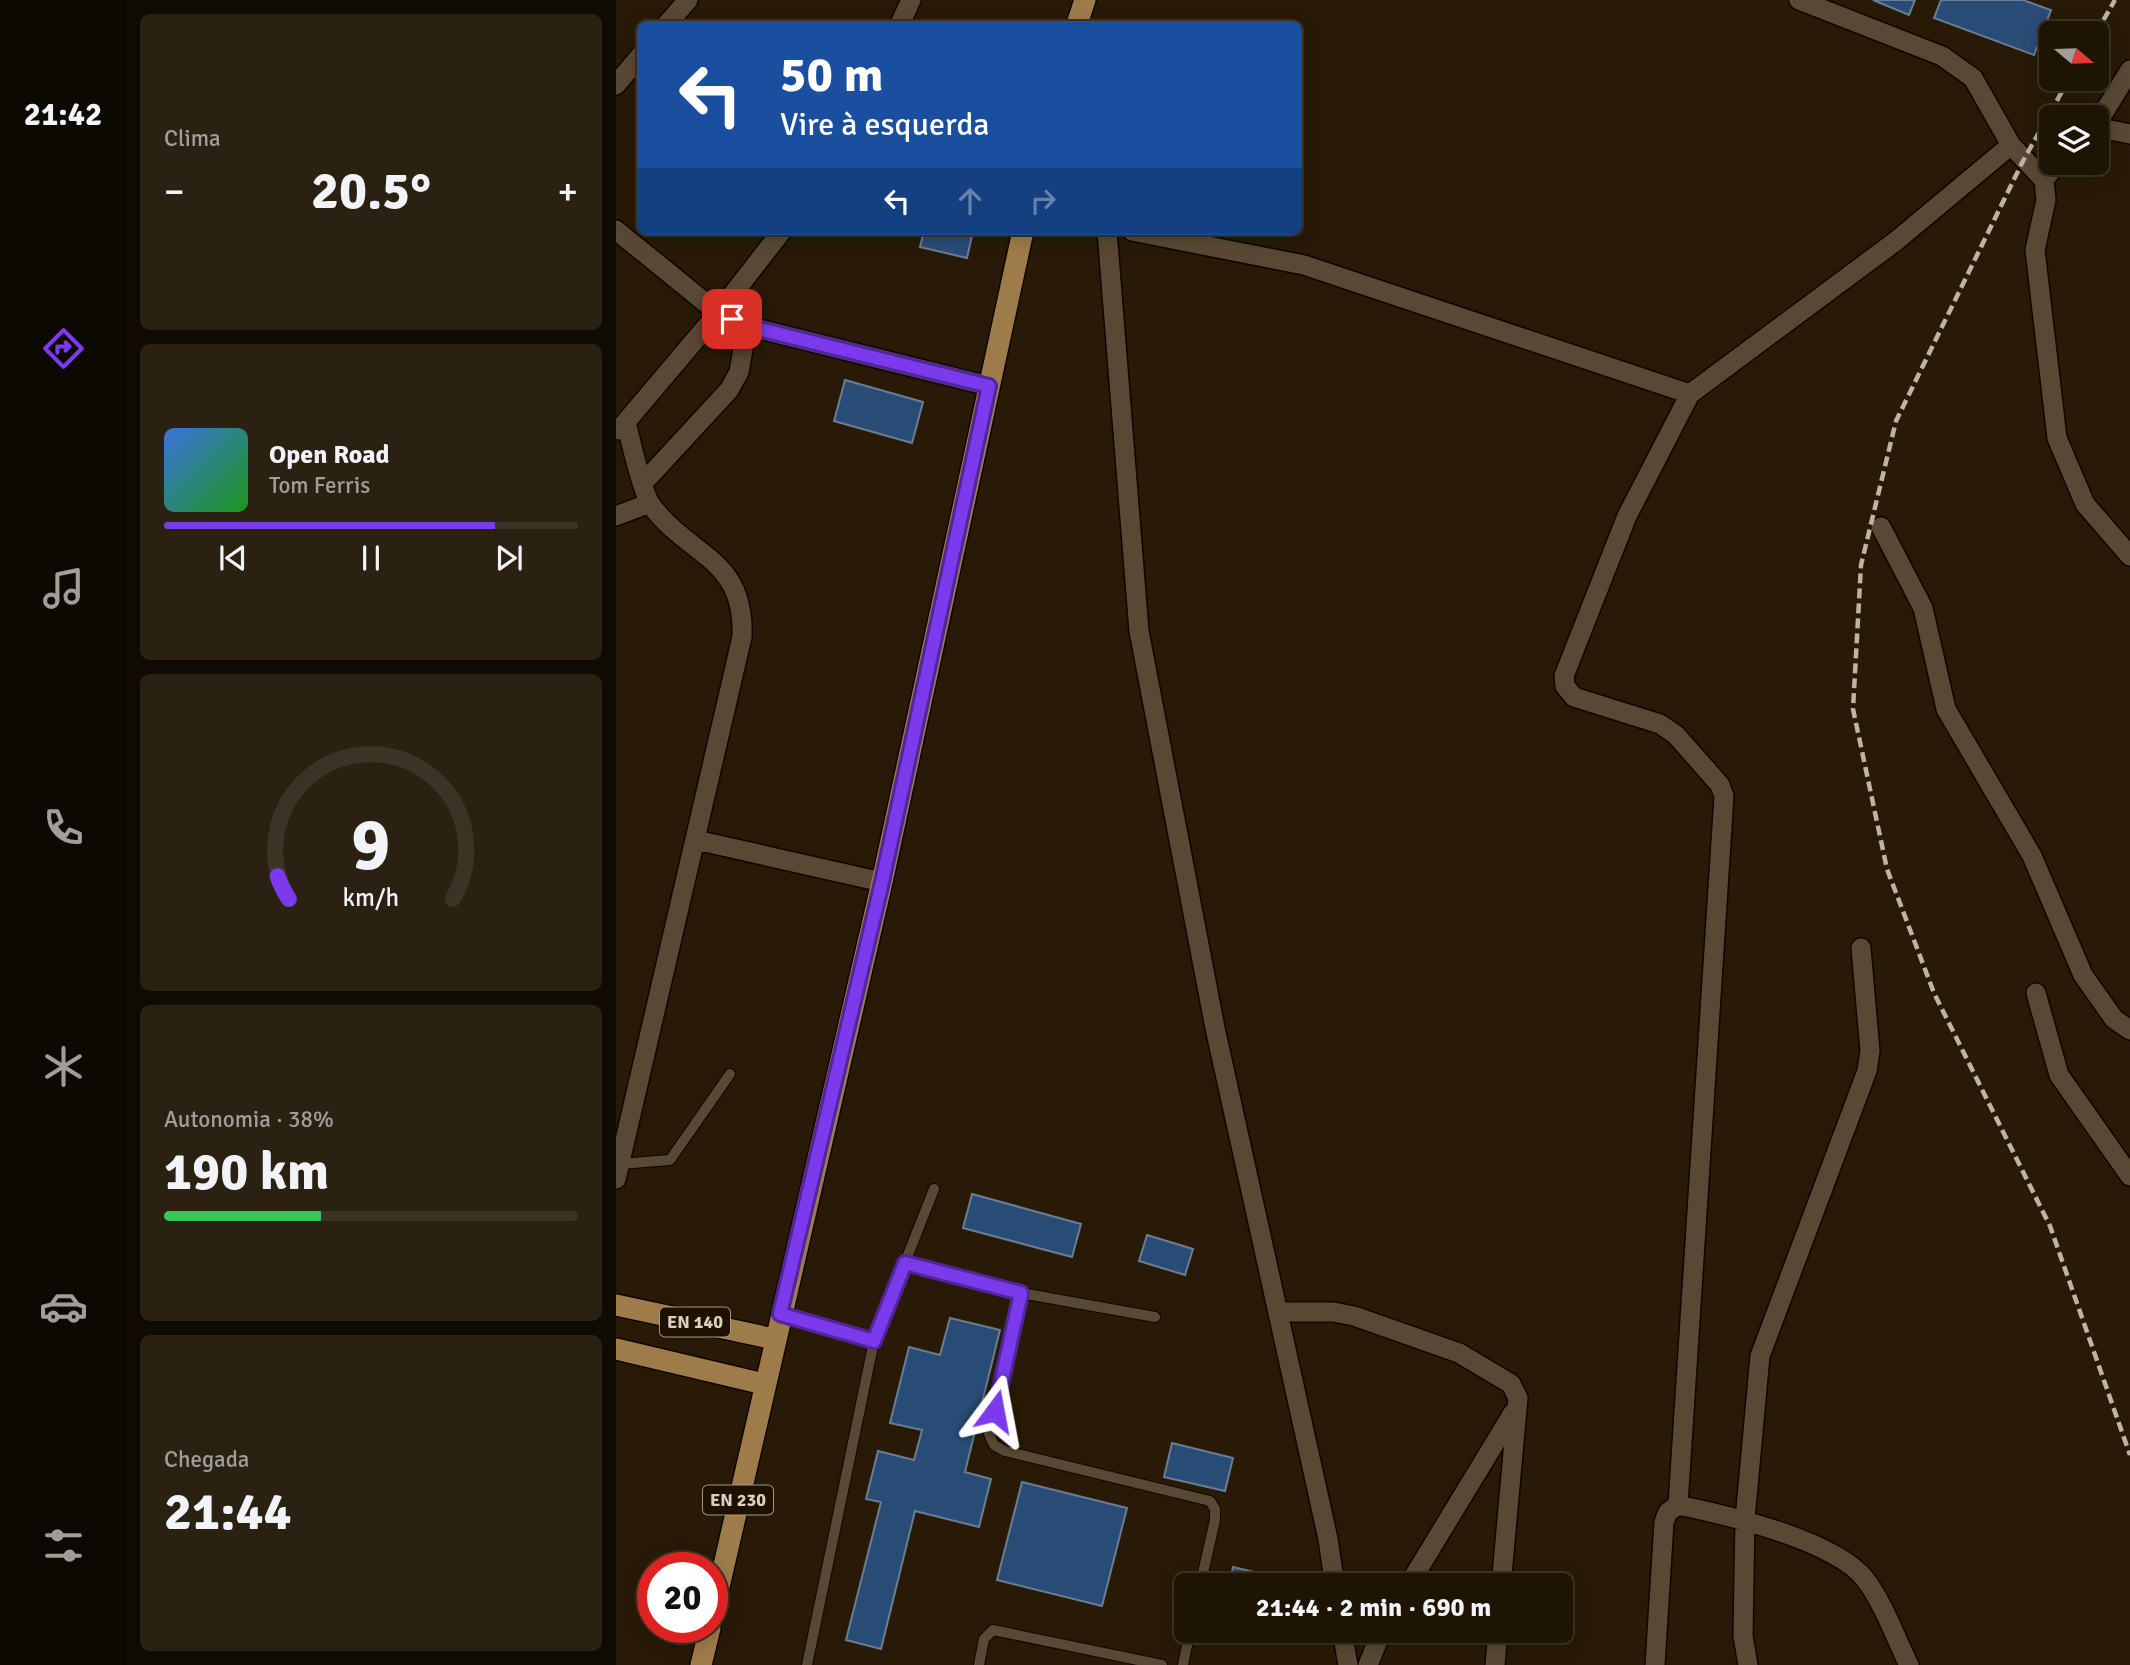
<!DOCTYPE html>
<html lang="pt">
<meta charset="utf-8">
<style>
:root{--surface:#1e1404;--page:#2b2113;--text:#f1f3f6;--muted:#a19e9a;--line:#3c3326;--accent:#7c3aed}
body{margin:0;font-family:Signika,sans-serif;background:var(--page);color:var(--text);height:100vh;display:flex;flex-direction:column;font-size:26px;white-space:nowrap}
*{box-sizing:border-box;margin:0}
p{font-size:23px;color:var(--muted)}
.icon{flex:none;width:38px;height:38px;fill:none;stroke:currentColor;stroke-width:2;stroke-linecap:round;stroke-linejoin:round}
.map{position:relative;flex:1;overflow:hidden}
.drawer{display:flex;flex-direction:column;gap:14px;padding:14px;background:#100b02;width:490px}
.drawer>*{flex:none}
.top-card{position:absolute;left:21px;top:21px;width:665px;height:214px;border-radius:10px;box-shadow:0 4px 18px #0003,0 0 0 2px var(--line);background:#1a4fa0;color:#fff;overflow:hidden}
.needle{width:46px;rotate:109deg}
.tools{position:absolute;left:1423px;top:21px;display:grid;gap:14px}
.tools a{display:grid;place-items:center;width:70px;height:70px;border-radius:10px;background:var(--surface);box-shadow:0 4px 18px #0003,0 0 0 2px var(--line);font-size:35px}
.speed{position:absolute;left:21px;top:1552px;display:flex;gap:14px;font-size:35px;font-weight:700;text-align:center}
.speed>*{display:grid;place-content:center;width:91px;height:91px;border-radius:50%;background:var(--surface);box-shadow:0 4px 18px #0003,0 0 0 2px var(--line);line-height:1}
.speed .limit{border:10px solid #d22;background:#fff;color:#111}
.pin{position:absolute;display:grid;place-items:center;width:60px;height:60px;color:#fff;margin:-30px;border-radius:14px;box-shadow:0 4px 10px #0006}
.me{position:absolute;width:77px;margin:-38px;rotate:13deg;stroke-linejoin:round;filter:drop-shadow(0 0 5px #0008)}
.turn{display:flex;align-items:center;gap:24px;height:147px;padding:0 28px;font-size:32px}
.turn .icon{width:91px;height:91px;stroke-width:2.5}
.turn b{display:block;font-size:49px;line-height:60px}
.lanes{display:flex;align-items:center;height:66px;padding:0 28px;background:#0003;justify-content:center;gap:35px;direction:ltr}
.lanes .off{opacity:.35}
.big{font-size:52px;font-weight:800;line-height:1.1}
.drawer .card{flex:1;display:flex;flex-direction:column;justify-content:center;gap:10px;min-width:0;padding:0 24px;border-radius:10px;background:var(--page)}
.drawer .dial{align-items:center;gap:0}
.dial svg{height:182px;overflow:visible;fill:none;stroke:var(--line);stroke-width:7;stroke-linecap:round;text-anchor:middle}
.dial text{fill:var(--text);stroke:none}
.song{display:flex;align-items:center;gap:21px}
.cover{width:84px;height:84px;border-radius:10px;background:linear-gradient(135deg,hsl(220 70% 55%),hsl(120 70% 35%))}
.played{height:7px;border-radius:4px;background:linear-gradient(90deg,var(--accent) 80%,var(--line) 80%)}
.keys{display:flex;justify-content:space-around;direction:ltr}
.heat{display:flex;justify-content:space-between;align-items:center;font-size:38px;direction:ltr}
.charge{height:10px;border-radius:5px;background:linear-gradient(90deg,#34c759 38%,var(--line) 0)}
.trip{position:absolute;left:558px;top:1573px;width:399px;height:70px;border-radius:10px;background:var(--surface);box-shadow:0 4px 18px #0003,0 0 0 2px var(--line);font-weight:800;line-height:70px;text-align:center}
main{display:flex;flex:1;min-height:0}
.dock{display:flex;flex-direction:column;width:126px;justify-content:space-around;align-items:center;background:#0c0802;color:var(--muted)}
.dock .icon{width:49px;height:49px}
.dock .active{color:var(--accent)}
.dock b{font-size:32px;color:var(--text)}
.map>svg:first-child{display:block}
.building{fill:#294c76;stroke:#6b7d93;stroke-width:2}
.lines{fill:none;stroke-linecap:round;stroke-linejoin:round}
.lane-casing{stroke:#100500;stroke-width:12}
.street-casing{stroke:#100500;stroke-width:22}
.primary-casing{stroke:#100500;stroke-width:24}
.lane{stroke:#594934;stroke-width:10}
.street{stroke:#594934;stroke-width:19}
.primary{stroke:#9e7c4a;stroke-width:21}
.rail{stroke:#bdb4a6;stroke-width:4.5;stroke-dasharray:10 5;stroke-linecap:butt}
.route-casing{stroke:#51269a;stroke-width:18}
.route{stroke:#7c3aed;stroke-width:12}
.labels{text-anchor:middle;stroke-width:7;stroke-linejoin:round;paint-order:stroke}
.shield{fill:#1e1100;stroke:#a19788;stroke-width:2}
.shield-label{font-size:18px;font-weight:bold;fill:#d9d0c3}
</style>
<main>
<nav class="dock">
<b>21:42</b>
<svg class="icon active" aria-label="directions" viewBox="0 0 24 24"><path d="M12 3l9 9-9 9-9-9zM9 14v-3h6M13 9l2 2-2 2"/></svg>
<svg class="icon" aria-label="music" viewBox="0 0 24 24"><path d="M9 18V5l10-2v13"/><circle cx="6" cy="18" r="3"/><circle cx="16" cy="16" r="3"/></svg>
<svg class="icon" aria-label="phone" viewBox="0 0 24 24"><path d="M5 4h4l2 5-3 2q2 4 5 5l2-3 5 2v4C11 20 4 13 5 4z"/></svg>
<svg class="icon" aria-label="climate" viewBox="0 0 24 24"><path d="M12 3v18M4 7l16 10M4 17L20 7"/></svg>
<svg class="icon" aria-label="car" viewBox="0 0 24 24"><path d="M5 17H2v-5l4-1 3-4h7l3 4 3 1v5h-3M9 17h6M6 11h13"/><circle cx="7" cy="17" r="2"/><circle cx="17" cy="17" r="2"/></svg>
<svg class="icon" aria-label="filters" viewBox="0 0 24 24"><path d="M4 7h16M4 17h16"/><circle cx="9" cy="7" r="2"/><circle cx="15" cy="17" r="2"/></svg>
</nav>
<section class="drawer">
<div class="card"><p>Clima</p>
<div class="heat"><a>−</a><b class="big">20.5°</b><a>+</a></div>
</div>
<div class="card">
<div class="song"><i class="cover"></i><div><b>Open Road</b><p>Tom Ferris</p></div></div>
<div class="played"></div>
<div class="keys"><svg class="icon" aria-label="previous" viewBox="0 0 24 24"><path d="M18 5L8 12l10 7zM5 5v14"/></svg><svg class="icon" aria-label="pause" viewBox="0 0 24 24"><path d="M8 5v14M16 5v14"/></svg><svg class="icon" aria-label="next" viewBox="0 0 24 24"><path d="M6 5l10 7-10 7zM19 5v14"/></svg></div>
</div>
<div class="card dial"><svg viewBox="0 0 100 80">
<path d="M14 69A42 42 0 1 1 86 69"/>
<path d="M14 69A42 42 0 0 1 9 59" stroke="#7c3aed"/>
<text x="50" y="56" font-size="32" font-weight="700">9</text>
<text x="50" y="72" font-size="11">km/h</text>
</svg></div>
<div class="card"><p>Autonomia · 38%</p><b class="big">190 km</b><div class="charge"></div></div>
<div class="card"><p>Chegada</p><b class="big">21:44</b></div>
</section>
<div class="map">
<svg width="1514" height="1665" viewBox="0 0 1514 1665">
<rect width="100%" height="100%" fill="#281a06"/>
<path class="building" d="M 1257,0 L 1299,0 L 1293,15 Z
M 1325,0 L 1407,0 L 1435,10 L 1418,55 L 1318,18 Z
M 308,231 L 357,231 L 351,258 L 304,247 Z
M 229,380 L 307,402 L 296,443 L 218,421 Z
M 356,1194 L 465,1224 L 456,1257 L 347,1228 Z
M 531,1235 L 577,1249 L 569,1275 L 523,1261 Z
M 334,1318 L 384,1330 L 349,1472 L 375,1479 L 363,1527 L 299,1511 L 265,1649 L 230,1640 L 265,1502 L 250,1499 L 262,1451 L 298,1460 L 306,1430 L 274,1423 L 293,1347 L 324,1355 Z
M 556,1443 L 617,1458 L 609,1491 L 548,1477 Z
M 406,1482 L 511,1508 L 486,1606 L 381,1580 Z
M 617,1567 L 642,1573 L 639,1586 L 613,1586 Z"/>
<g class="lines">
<defs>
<path id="lane" d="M 4,1164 L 54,1160 L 114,1074
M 289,1263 L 405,1293 L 539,1317
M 405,1293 L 373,1434 L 378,1445 L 389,1451 L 594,1501 L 599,1509 L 599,1520 L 584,1586
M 165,1314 L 258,1341
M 191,1665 L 258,1341 L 318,1189
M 363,1665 L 368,1639 L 377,1630 L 546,1665
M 567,1665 L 574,1631"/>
<path id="street" d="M 1183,0 L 1326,56 L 1357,78 L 1395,145 L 1428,180 L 1430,200 L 1419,250 L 1441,438 L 1469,504 L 1514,556
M 51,24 L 72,0
M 284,24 L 295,0
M 0,85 L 24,56
M 1480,125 L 1514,70
M 1480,127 L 1514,134
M 1428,180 L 1441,163
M 0,230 L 102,313 L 166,231
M 491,231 L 523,631 L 599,1028 L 712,1539 L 719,1586
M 516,231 L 688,265 L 1074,394 L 1280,241 L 1395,145
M 3,430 L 102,313 L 131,326 L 373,386
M 28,482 L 113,390 L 123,372 L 131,326
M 0,516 L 34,503
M 1265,527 L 1307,608 L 1330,709 L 1416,856 L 1467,975 L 1498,1019 L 1514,1030
M 80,840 L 266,882
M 1420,993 L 1443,1075 L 1514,1176
M 0,1179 L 126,637 C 129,557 74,558 35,505 C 27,494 14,439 10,422
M 662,1312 L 717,1312 L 738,1316 L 843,1353 L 895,1384 L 902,1398 L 885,1586
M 1062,1505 C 1111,1515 1218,1540 1249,1579 C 1268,1604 1279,1637 1293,1665
M 792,1586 L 897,1413
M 726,1631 L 732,1665
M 752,1665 L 766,1631
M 879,1665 L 882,1631
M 1039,1665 L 1048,1522 L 1052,1512 L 1062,1505 L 1108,796 L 1104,785 L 1060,735 L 1044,724 L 958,697 L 949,686 L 948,676 L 1011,516 L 1074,394
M 1132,1665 L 1127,1636 L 1129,1519 L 1144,1356 L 1251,1071 L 1254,1051 L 1245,948"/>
<path id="primary" d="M 461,24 L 469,0
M 0,1305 L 158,1339
M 0,1349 L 148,1384
M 96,1617 L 266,882 L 407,231
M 85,1665 L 94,1628"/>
</defs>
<use href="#lane" class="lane-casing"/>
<use href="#street" class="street-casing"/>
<use href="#primary" class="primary-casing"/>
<use href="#lane" class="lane"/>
<use href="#street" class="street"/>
<use href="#primary" class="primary"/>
<path class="rail" d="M 1480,33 L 1499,0
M 1453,79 L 1407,161 L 1280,421 L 1245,565 L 1237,709 L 1271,869 L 1318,993 L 1434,1226 L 1514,1455"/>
</g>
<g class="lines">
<defs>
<path id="route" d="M 116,319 L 131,326 L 373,386 L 266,882 L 164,1314 L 258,1341 L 289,1263 L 405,1293 L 379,1411"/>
</defs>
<use href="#route" class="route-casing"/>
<use href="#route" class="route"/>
</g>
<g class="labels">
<g class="shield">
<rect x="44" y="1307.5" width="70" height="29" rx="5"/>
<rect x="87" y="1485.5" width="70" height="29" rx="5"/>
</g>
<g class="shield-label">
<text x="79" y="1328">EN 140</text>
<text x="122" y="1506">EN 230</text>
</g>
</g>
</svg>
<div class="tools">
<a><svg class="needle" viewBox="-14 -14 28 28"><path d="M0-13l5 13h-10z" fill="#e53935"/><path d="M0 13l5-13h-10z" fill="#a19e9a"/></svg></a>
<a><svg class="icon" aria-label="layers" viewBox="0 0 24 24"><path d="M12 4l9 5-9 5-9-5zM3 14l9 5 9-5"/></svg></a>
</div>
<div class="speed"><div class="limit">20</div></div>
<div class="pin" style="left:116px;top:319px;background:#d93025"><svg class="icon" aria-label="arrive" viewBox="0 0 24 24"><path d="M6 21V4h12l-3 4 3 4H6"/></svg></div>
<svg class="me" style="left:379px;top:1411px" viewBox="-20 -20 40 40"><path d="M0-17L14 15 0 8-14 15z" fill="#7c3aed" stroke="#fff" stroke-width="4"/></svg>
<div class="trip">21:44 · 2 min · 690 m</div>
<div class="top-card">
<div class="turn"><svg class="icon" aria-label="left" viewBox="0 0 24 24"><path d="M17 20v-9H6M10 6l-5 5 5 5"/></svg><div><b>50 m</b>Vire à esquerda</div></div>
<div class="lanes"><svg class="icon" aria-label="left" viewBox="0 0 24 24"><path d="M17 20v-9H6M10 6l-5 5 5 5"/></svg><svg class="icon off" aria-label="ahead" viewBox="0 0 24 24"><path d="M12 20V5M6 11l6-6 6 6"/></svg><svg class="icon off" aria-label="right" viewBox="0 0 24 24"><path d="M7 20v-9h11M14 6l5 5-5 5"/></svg></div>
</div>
</div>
</main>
